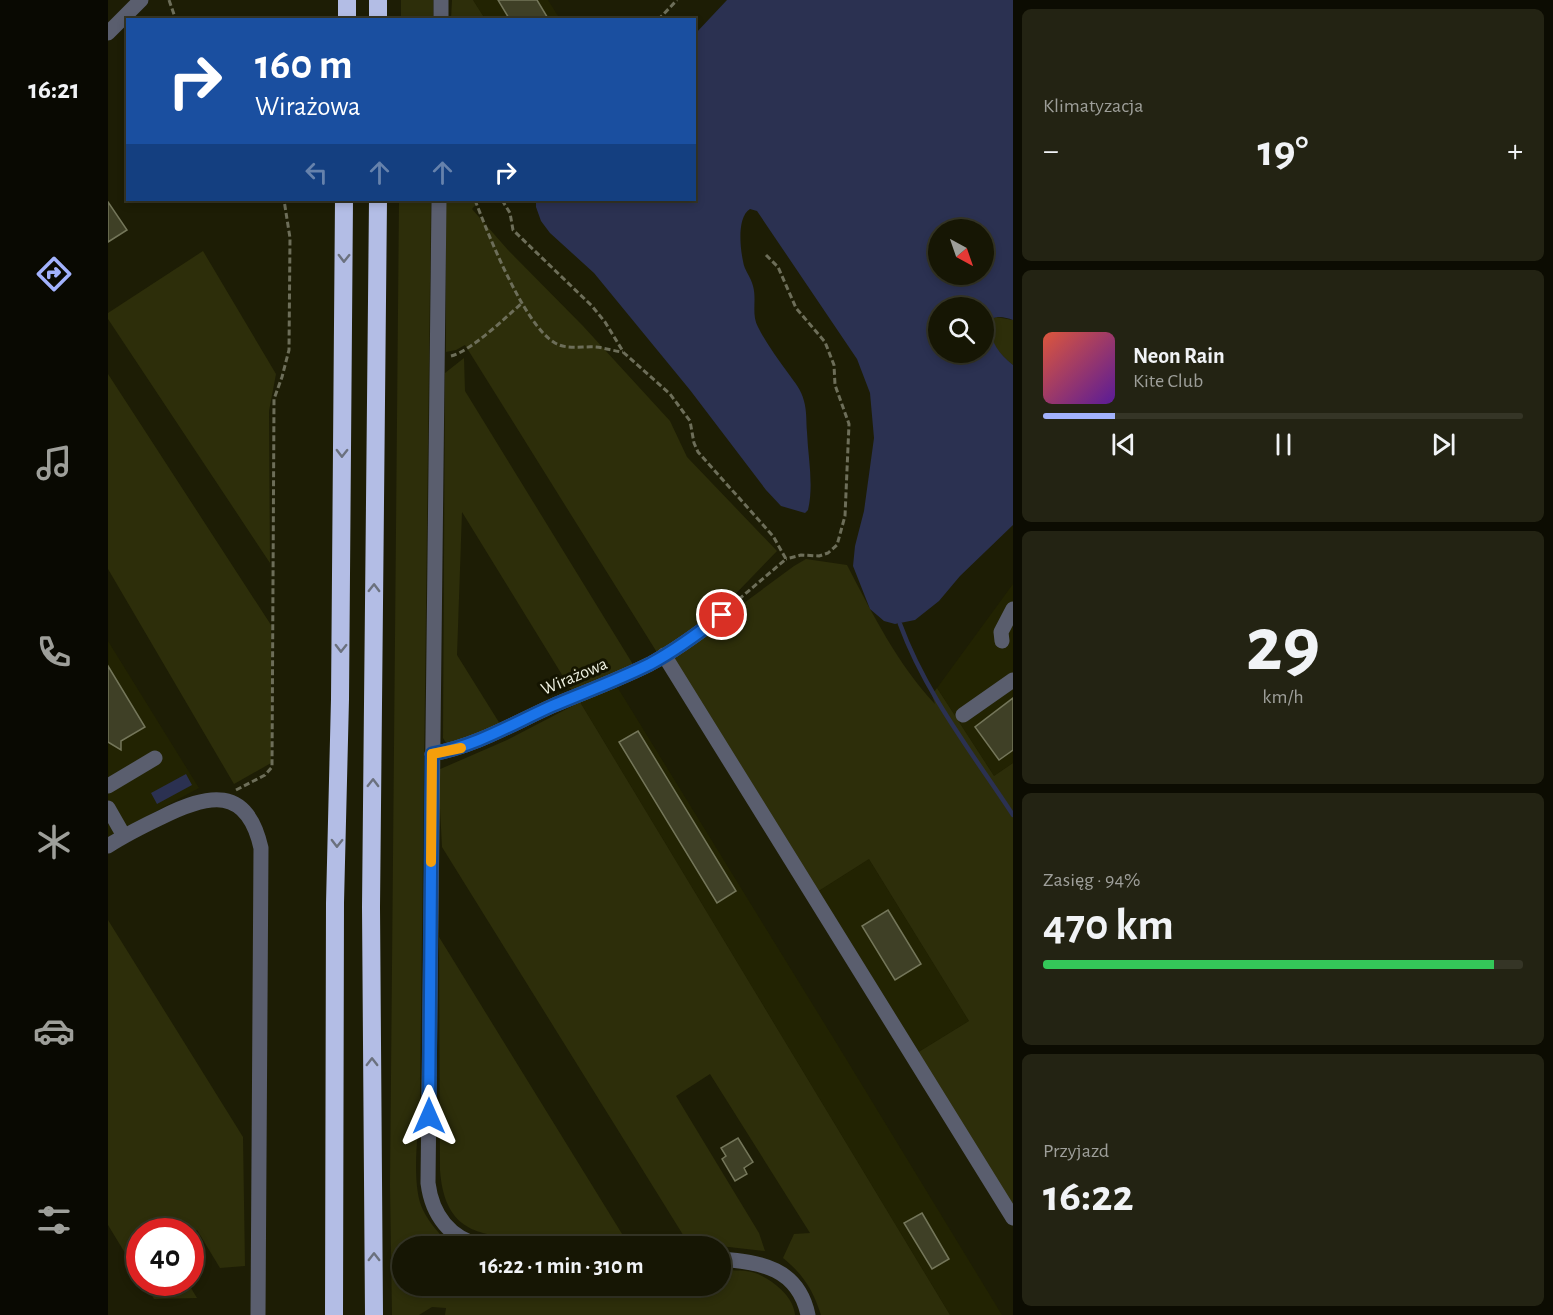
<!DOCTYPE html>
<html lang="pl">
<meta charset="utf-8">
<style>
:root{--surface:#161604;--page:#232313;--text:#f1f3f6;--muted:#9e9f9a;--line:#353526;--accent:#a2b2fd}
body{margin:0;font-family:"Alegreya Sans",sans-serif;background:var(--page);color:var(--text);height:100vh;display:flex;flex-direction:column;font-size:22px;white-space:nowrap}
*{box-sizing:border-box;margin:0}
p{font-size:20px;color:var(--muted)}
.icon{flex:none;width:33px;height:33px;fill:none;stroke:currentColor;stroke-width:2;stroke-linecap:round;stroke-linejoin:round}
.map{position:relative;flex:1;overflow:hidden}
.sheet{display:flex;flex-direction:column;gap:9px;padding:9px;background:#0c0c02;width:540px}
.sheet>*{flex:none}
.guide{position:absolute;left:18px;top:18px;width:570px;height:183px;border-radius:0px;box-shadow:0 3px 9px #0003,0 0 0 2px var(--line);background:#1a4fa0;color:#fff;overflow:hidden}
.needle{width:39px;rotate:140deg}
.controls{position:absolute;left:820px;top:219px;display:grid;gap:12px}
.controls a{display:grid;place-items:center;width:66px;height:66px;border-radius:50%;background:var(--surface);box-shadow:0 3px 9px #0003,0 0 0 2px var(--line);font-size:30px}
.speed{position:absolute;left:18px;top:1218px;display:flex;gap:12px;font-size:30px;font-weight:700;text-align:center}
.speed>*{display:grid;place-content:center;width:78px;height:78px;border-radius:50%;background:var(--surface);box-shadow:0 3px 9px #0003,0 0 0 2px var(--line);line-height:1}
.speed .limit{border:9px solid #d22;background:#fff;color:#111}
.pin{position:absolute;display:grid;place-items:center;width:51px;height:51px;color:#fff;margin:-26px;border:3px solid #fff;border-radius:50%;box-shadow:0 2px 6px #0007}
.me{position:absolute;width:66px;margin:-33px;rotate:0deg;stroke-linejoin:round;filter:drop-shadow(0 0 4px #0008)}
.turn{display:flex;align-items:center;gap:21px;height:126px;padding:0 30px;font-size:27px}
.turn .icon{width:78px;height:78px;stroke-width:2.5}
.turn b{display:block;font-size:42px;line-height:51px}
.lanes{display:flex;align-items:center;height:57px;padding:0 30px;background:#0003;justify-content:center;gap:30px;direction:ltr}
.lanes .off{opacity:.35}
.big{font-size:45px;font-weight:600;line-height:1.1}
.sheet .widget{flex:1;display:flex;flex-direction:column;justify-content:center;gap:9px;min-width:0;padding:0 21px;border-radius:9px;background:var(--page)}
.sheet .dial{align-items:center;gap:0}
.dial b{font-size:78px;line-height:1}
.song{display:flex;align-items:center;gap:18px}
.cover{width:72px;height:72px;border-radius:9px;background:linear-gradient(135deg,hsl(10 70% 55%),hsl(270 70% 35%))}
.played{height:6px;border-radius:3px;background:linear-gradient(90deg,var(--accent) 15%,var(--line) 15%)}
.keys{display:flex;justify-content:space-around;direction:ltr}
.heat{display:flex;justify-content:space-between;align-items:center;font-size:33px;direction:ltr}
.charge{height:9px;border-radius:4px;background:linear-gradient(90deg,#34c759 94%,var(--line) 0)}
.trip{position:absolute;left:284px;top:1236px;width:339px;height:60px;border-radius:30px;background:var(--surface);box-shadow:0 3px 9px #0003,0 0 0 2px var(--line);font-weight:600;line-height:60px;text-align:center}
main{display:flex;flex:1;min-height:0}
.tabs{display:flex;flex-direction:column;width:108px;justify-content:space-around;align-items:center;background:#090902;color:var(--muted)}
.tabs .icon{width:42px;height:42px}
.tabs .active{color:var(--accent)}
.tabs b{font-size:27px;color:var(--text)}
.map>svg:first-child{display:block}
.built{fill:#222302}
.green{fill:#2d2e0a}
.water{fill:#2b3151;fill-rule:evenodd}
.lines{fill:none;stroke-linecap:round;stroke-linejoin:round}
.stream{stroke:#2b3151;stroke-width:4.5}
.building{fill:#3f4026;stroke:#74765a;stroke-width:1.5}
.path{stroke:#6d6e59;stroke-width:3;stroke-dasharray:6 3;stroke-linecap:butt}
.minor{stroke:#5a5e6e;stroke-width:15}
.highway{stroke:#b3bde5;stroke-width:18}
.oneway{stroke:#6b717e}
.route-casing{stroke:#114b97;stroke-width:15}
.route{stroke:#1a73e8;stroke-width:10}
.slow{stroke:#f59e0b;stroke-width:10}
.labels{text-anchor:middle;stroke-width:6;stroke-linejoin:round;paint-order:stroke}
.street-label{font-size:18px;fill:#f0f2e2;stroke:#141400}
</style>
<main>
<nav class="tabs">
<b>16:21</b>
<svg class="icon active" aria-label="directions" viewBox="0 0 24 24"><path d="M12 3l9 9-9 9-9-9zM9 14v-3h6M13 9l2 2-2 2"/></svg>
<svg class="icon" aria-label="music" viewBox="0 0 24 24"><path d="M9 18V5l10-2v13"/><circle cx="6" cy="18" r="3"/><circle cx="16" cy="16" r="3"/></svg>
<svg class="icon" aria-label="phone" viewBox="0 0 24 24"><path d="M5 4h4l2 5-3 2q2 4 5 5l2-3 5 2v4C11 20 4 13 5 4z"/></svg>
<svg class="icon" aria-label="climate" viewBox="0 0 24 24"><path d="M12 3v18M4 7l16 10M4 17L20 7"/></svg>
<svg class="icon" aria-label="car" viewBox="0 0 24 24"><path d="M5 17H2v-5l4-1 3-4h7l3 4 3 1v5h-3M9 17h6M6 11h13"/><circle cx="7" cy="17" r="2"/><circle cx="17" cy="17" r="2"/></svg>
<svg class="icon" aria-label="filters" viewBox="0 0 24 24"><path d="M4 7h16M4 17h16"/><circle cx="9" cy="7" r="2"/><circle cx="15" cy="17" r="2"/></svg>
</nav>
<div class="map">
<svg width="905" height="1315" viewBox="0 0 905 1315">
<rect width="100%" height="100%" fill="#1d1d05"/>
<path class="built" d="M 365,0 L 440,0 L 452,19 L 377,19 Z
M 905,584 L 905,763 L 886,776 L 829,688 Z
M 0,641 L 91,788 L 0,837 Z
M 508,685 L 729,1044 L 894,1315 L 842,1315 L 472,702 Z
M 761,859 L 861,1021 L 809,1053 L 709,892 Z"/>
<path class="green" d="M 293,0 L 325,0 L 325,19 L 293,19 Z
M 344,0 L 365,0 L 377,19 L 343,19 Z
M 291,200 L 323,200 L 312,1099 C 311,1129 302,1183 315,1210 C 322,1224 333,1236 344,1246 L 294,1246 L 294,1286 L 612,1286 L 612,1270 C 624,1271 639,1269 650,1274 C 666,1281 686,1297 687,1315 L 337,1315 L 338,1308 L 324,1307 L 311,1315 L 284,1315 L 282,1185 Z
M 338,200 L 372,200 L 364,209 L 400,250 L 475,326 L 562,421 L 579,457 L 669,551 L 612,610 L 550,654 L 357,345 L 348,350 L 338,352 Z
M 95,251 L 168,374 L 161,411 L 162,563 L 0,319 L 0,313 Z
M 888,317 L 905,320 L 905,365 C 893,356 867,327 888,317 Z
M 356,358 L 357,391 L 526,666 L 464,691 L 354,512 L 349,655 L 392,724 L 344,744 L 338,743 L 335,738 L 337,373 Z
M 0,374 L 163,625 L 163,763 L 126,784 L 0,569 Z
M 698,559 L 739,565 C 764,613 790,665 827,704 L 824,695 L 829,688 L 886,776 L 905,763 L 905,1208 L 809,1053 L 861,1021 L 761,859 L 709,892 L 564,656 L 686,566 Z
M 472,702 L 842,1315 L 713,1315 C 705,1290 695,1274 675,1258 L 686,1234 L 702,1233 L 602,1074 L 568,1096 L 651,1233 L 657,1251 L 612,1246 L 582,1246 L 334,847 L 330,770 L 399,740 Z
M 0,920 L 135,1137 L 137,1266 L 112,1268 L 89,1230 L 83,1234 L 82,1232 L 32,1232 L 31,1276 L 0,1225 Z
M 331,937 L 519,1242 C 491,1241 463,1240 436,1239 C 379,1236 337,1239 332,1170 Z
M 36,1283 L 80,1283 L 89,1298 L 46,1299 Z"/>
<path class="water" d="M 619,0 L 905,0 L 905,320 C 896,317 885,314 880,324 C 883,342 891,354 905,365 L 905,525 L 852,576 L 831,601 L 807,620 L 787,624 L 776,621 L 762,609 L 745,566 L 747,546 L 756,511 L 766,438 L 762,393 L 749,359 L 649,211 L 642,209 C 629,217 632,247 635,261 C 636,270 643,277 645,286 C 649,300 643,314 650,327 C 658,343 670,359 680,373 C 687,383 693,389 696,401 C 699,412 698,421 699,432 C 700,458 706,484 700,510 L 697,513 L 673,506 L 658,490 L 582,390 L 486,273 L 442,233 L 433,221 L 428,207 L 428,200 L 586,200 L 587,34 ZM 831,230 L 876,230 L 876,274 L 831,274 ZM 831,308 L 876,308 L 876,352 L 831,352 Z
M 78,774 L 84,785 L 49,804 L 43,793 Z"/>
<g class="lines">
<path class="stream" d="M 792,624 C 817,693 865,754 905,815"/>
</g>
<path class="building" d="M 390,0 L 429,0 L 441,20 L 402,20 Z
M 0,202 L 19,230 L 0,242 Z
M 0,666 L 37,727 L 13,741 L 13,750 L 0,742 Z
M 905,698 L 905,750 L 891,760 L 867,727 Z
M 530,731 L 628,891 L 609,903 L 511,742 Z
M 780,910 L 813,964 L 787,980 L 754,926 Z
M 630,1138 L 645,1162 L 636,1168 L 639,1174 L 627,1181 L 614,1159 L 618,1156 L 613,1148 Z
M 814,1213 L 841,1259 L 824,1269 L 796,1223 Z"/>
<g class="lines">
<path class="path" d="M 61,0 L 68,20
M 550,20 L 569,0
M 367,200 C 380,234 416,325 447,343 C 459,350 474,346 488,347 C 497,348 506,351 515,352
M 394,200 L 402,213 L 405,230 L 484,306 L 497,322 L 516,353 L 562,394 L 582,421 L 586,443 L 590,452 L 665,536 L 678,559 L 623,606
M 658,255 L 670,267 L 688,308 L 717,342 L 726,365 L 727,385 L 741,424 L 737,516 L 729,545 L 720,553 L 711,556 L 693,555 L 678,559
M 343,356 C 363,351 397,318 413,304
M 128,790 L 157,775 L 164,767 L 166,399 L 174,377 L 181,350 L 182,238 L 176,200"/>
<path class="minor" d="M 333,20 L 333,0
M 0,33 L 33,0
M 331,200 L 320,1183 C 324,1215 342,1239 374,1246
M 894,641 L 893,632 L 905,609
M 556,655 L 905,1218
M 855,715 L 905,680
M 324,754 C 368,746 404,724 444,706 C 477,692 510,680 542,664 C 568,650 591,633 614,615
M 0,786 L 47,758
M 0,808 L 16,836
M 0,846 C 17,835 35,826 54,817 C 100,794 139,785 153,848 L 150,1315
M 612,1259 C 653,1262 690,1268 700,1315"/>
<path class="highway" d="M 239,20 L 239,0
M 270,20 L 270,0
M 226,1315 L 227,903 L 232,699 L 236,200
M 266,1315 L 263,907 L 270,200"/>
</g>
<defs><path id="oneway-chevron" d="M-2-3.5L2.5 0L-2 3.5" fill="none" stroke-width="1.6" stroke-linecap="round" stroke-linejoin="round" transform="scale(1.5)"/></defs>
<g class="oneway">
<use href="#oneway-chevron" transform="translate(236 258) rotate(91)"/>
<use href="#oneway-chevron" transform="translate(234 453) rotate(91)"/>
<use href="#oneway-chevron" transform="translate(266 588) rotate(-89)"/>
<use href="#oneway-chevron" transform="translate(233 648) rotate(91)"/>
<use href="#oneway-chevron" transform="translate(265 783) rotate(-89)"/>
<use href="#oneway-chevron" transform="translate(229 843) rotate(91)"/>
<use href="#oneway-chevron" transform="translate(264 1062) rotate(-90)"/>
<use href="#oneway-chevron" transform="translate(266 1257) rotate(-90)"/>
</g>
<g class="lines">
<defs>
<path id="route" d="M 321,1116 L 324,754 C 368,746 404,724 444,706 C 477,692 510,680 542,664 C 568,650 591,633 614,615"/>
</defs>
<use href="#route" class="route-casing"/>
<use href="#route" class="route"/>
<path class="slow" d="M 323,862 L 324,754 L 353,748"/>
</g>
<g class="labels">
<g class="street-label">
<text transform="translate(466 676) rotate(-23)" y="6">Wirażowa</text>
</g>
</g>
</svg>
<div class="controls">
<a><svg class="needle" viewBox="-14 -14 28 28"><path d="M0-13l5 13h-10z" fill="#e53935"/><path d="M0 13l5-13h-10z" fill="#9e9f9a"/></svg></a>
<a><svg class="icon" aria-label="search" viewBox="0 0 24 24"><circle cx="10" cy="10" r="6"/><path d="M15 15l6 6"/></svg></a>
</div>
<div class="speed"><div class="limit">40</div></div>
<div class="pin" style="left:614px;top:615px;background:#d93025"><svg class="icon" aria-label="arrive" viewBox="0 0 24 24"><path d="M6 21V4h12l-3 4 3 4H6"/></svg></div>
<svg class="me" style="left:321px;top:1116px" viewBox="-20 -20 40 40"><path d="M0-17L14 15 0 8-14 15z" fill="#1a73e8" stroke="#fff" stroke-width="4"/></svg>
<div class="trip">16:22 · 1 min · 310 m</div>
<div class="guide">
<div class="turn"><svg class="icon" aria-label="right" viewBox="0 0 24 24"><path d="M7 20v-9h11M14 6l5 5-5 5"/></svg><div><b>160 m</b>Wirażowa</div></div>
<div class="lanes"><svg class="icon off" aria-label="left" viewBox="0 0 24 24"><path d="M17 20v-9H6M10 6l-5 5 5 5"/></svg><svg class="icon off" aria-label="ahead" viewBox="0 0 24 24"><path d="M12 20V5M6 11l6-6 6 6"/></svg><svg class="icon off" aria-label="ahead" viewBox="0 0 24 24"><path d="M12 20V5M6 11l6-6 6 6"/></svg><svg class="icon" aria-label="right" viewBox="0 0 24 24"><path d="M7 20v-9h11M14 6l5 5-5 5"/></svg></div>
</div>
</div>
<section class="sheet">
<div class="widget"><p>Klimatyzacja</p>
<div class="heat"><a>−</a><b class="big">19°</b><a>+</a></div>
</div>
<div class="widget">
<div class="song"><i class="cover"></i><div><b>Neon Rain</b><p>Kite Club</p></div></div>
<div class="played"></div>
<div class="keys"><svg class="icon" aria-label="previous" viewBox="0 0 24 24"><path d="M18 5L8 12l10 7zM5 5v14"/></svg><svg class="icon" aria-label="pause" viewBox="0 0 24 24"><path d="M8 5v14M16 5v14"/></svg><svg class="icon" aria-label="next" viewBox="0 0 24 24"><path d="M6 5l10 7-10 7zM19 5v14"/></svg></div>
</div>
<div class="widget dial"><b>29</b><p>km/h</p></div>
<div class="widget"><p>Zasięg · 94%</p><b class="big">470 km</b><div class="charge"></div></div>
<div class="widget"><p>Przyjazd</p><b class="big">16:22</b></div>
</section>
</main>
